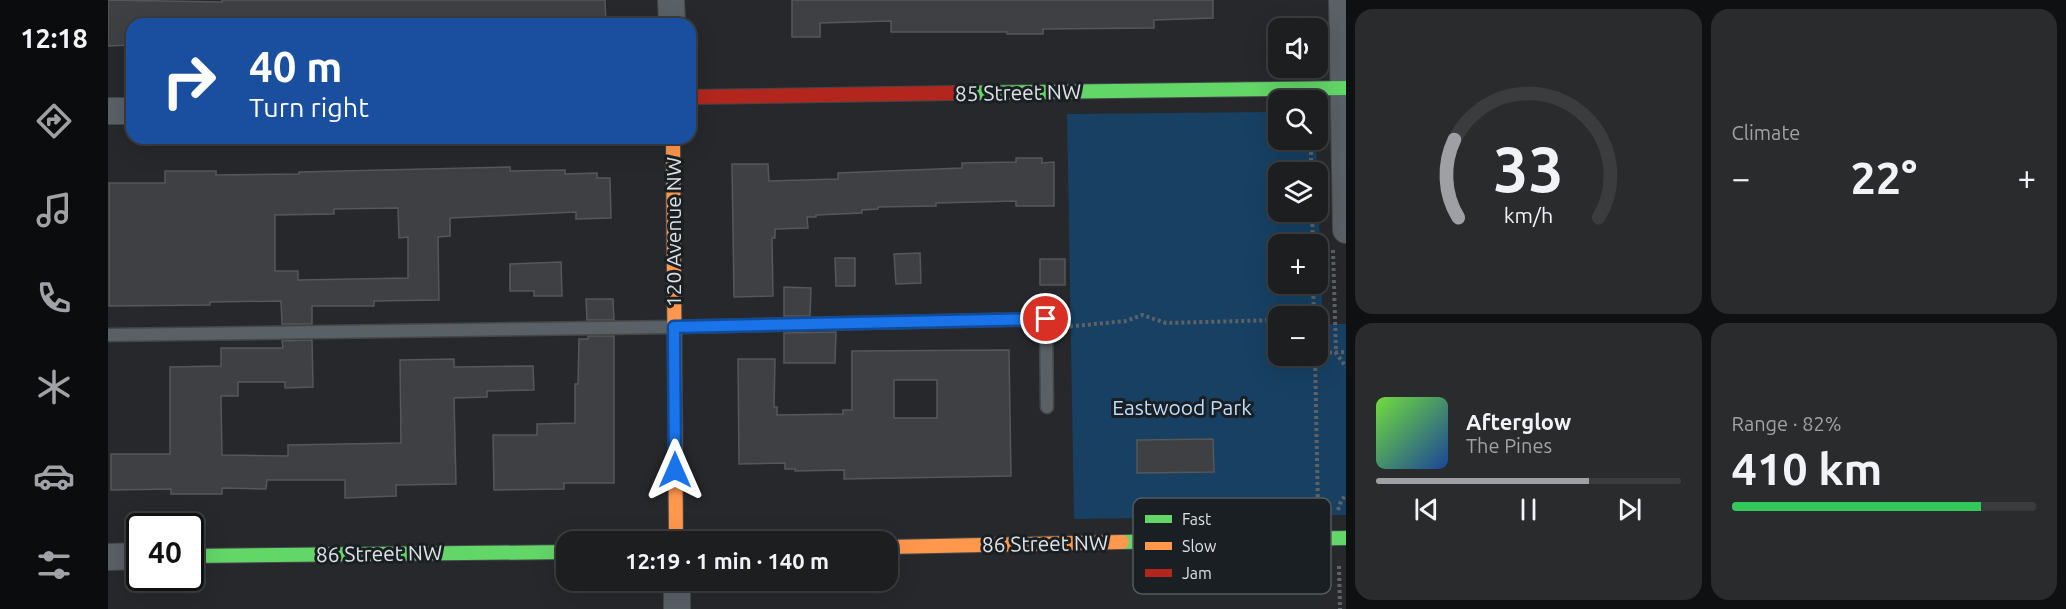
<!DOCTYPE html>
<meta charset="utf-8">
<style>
:root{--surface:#1c1e20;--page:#292b2d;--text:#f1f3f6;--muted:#a0a2a5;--line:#3a3c3e;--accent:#9ea0a3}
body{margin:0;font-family:Ubuntu,sans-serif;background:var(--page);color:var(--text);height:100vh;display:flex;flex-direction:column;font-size:22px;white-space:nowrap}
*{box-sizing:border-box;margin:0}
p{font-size:20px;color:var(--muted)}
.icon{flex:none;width:33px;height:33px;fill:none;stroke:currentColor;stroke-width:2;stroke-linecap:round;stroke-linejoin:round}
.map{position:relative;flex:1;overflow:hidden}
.panel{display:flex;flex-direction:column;gap:9px;padding:9px;background:#0f1012;width:720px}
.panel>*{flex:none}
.banner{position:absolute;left:18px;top:18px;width:570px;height:126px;border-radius:18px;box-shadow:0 6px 24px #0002,0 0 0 2px var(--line);background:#1a4fa0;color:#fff;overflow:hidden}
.fabs{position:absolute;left:1160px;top:18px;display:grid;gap:12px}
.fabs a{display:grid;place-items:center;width:60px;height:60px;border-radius:12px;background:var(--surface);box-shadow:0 6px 24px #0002,0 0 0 2px var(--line);font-size:30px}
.speed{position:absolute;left:18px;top:513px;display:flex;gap:12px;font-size:30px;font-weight:700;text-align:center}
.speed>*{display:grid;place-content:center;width:78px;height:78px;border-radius:50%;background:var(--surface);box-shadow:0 6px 24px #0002,0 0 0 2px var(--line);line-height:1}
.speed .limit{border:3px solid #111;border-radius:9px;background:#fff;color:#111}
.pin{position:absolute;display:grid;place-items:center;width:51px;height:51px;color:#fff;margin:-26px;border:3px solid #fff;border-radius:50%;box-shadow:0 2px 6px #0007}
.me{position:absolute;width:66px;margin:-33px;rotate:0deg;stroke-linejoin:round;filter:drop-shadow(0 0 4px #0008)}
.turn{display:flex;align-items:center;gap:21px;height:126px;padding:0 24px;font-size:27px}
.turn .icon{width:78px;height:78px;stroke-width:2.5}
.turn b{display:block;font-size:42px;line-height:51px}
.big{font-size:45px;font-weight:700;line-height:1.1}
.panel .widget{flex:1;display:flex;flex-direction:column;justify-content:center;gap:9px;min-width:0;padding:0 21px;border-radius:18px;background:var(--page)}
.panel .dial{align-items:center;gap:0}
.dial svg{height:156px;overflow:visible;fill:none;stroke:var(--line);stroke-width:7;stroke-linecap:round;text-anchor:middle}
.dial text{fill:var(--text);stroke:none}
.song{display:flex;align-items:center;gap:18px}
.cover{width:72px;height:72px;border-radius:9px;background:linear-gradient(135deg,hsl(100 70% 55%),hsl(220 70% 35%))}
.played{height:6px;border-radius:3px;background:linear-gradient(90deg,var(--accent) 70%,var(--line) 70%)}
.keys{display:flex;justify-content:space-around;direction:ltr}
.heat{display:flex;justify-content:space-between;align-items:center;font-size:33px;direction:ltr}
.charge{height:9px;border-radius:4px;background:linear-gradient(90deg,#34c759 82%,var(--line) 0)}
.panel .tiles{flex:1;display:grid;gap:9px;grid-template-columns:repeat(2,1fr)}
.trip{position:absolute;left:448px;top:531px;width:342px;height:60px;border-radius:18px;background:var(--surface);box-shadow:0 6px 24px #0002,0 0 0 2px var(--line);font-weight:700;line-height:60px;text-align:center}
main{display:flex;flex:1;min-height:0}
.menu{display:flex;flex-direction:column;width:108px;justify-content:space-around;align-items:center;background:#0b0c0d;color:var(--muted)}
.menu .icon{width:42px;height:42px}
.menu .on{color:var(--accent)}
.menu b{font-size:27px;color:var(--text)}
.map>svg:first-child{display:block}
.green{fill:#174063;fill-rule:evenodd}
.building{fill:#3f4043;stroke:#555759;stroke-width:1.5;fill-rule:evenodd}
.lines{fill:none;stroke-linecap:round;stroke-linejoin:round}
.lane-casing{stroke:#444648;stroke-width:15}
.street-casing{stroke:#444648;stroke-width:28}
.fast-casing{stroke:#444648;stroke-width:16}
.slow-casing{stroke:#444648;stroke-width:16}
.jam-casing{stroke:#444648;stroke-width:16}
.path{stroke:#5d6266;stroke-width:4;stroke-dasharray:3 3;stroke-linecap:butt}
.lane{stroke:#596066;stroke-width:12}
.street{stroke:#596066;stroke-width:26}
.fast{stroke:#63d668;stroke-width:14}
.slow{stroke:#ff974d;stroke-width:14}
.jam{stroke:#b3261e;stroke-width:14}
.route-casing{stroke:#114b97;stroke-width:15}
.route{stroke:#1a73e8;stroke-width:10}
.labels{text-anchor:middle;stroke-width:6;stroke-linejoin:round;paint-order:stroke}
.street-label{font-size:21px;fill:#dee1e4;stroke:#1a1f23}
.park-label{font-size:21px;fill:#c0defc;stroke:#1a1f23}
.key{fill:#1a1f23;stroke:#55595d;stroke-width:1.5}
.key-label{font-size:16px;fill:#dee1e4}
</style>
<main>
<nav class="menu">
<b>12:18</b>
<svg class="icon on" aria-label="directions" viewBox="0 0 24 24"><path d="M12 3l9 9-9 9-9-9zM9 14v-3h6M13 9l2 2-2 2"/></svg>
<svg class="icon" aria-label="music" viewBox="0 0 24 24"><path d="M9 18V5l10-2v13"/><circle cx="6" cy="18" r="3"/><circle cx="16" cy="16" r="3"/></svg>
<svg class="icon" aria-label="phone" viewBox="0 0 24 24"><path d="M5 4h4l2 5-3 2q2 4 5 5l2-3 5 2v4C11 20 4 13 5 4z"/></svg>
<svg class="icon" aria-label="climate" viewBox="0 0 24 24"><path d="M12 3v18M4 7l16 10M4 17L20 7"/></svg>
<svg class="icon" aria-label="car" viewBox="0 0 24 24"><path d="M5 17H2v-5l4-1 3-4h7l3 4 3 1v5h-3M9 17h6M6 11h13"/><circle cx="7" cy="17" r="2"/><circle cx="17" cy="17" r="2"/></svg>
<svg class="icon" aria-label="filters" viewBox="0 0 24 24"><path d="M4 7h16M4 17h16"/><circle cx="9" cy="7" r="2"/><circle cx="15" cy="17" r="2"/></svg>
</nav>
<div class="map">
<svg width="1238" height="609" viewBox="0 0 1238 609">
<rect width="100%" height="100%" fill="#26282b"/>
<path class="green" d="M 1170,112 L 1170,140 L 1208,140 L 1215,324 L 1238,324 L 1238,515 L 966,519 L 959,114 ZM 1170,172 L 1209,172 L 1209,212 L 1170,212 ZM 1170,244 L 1209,244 L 1209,284 L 1170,284 ZM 1170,316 L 1209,316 L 1209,356 L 1170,356 Z"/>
<path class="building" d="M 0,0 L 114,2 L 114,0 L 497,0 L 498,24 L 24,24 L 24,45 L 0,46 Z
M 684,0 L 1105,0 L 1105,18 L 1046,20 L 1046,28 L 935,29 L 935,34 L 899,34 L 899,32 L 783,32 L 783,21 L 712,23 L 712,37 L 684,37 Z
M 908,158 L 934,158 L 934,163 L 946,162 L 946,206 L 908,206 L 908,201 L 828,203 L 828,206 L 770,207 L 770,209 L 754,210 L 754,213 L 708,215 L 708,217 L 699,217 L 700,228 L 667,229 L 667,238 L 664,238 L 665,296 L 626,297 L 624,164 L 660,164 L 661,181 L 730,179 L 730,173 L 854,168 L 854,163 L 908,162 Z
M 402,167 L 402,171 L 457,170 L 457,174 L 489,173 L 489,178 L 502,178 L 503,218 L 468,219 L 468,212 L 342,218 L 342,236 L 330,237 L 331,300 L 266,301 L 266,306 L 204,306 L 204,324 L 174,324 L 173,301 L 102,302 L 102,305 L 1,306 L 1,183 L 57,183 L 57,171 L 108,171 L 108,175 L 191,174 L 191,172 ZM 290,208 L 291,238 L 300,237 L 300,278 L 190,280 L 190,271 L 167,271 L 167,215 L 226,214 L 226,209 Z
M 812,253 L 813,283 L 788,284 L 786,254 Z
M 727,258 L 747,258 L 747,286 L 728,286 Z
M 932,259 L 957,259 L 957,285 L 932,285 Z
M 453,262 L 454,296 L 426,296 L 426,291 L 402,291 L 402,264 Z
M 676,287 L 703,288 L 702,316 L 676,316 Z
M 478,299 L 505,299 L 506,320 L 479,320 Z
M 728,332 L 727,363 L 676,363 L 676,333 Z
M 480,336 L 506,336 L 506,483 L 456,483 L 456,489 L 386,490 L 385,435 L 429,435 L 429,424 L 467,423 L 467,384 L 470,384 L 471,339 L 480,339 Z
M 204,340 L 205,387 L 177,388 L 177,382 L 130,382 L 130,396 L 113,396 L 114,455 L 180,456 L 180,445 L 293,443 L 292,360 L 346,359 L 346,367 L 425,366 L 426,390 L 379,391 L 379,397 L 346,398 L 348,484 L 288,485 L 288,496 L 237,498 L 237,480 L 159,480 L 158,489 L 114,488 L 114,494 L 63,494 L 63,489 L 3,490 L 3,454 L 62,454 L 62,367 L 113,366 L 113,348 L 175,348 L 174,341 Z
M 901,350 L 903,476 L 736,479 L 736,470 L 687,471 L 687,469 L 677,469 L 677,463 L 631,464 L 630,359 L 667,359 L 666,407 L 669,407 L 669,415 L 735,414 L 735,410 L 744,410 L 744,351 ZM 786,380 L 829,380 L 829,418 L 786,418 Z
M 1105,439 L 1106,472 L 1029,473 L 1029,440 Z"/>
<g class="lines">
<defs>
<path id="lane" d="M 0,335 L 566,327 L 938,319 L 939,407"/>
<path id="street" d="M 563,0 L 564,24
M 1234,0 L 1238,230
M 0,111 L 24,111
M 0,557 L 32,556
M 569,580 L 569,609"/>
<path id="fast" d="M 847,93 L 1238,88
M 1014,542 L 1238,538
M 82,556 L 459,552"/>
<path id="slow" d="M 565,138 L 568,542
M 780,547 L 1014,542"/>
<path id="jam" d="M 582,97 L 847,93"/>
</defs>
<use href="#lane" class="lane-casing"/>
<use href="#street" class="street-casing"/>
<use href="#fast" class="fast-casing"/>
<use href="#slow" class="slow-casing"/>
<use href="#jam" class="jam-casing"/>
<path class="path" d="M 1203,140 L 1203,172
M 1204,212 L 1205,244
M 1225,250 L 1228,353 L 1238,367
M 1205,284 L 1206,316
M 956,327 L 1018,321 L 1034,315 L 1058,323 L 1170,320
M 1209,353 L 1238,352
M 1207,356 L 1210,511
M 1230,510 L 1233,501 L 1238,495
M 1231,566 L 1232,609"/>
<use href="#lane" class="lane"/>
<use href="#street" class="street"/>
<use href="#fast" class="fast"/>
<use href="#slow" class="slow"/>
<use href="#jam" class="jam"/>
</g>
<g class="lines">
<defs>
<path id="route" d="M 567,470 L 566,327 L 938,319"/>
</defs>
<use href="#route" class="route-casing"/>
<use href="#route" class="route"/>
</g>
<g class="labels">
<g class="street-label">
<text transform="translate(910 93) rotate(-1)" y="7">85 Street NW</text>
<text transform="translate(566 232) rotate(-90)" y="7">120 Avenue NW</text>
<text transform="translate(937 544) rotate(-1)" y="7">86 Street NW</text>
<text transform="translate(271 554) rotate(-1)" y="7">86 Street NW</text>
</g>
<g class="park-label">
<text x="1074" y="415">Eastwood Park</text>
</g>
</g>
<rect x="1025" y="498" width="198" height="96" rx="9" class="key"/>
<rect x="1037" y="515" width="27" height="8" fill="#63d668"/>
<rect x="1037" y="542" width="27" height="8" fill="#ff974d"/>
<rect x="1037" y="569" width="27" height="8" fill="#b3261e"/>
<g class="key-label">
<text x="1074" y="525">Fast</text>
<text x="1074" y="552">Slow</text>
<text x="1074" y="579">Jam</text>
</g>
</svg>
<div class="fabs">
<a><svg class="icon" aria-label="sound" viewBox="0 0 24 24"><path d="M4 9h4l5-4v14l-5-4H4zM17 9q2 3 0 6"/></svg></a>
<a><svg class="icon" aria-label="search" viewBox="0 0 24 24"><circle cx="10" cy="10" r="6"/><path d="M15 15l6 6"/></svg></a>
<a><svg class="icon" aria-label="layers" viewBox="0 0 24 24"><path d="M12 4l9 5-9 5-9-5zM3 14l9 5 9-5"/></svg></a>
<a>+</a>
<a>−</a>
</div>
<div class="speed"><div class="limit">40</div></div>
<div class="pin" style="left:938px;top:319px;background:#d93025"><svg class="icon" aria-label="arrive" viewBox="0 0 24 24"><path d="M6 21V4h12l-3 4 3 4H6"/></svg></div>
<svg class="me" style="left:567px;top:470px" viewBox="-20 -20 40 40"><path d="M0-17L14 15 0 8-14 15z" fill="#1a73e8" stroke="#fff" stroke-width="4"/></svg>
<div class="trip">12:19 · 1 min · 140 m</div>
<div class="banner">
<div class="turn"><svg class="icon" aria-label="right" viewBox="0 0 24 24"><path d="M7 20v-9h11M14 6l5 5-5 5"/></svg><div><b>40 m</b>Turn right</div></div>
</div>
</div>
<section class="panel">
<div class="tiles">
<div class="widget dial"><svg viewBox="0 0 100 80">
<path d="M14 69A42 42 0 1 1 86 69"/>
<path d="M14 69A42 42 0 0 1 12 29" stroke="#9ea0a3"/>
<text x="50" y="56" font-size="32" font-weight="700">33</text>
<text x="50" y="72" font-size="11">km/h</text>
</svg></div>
<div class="widget"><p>Climate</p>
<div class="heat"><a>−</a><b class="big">22°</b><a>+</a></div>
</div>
<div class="widget">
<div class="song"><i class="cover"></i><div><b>Afterglow</b><p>The Pines</p></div></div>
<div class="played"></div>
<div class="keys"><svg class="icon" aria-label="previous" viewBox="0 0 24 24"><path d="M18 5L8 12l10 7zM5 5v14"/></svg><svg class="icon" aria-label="pause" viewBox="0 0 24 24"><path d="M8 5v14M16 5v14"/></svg><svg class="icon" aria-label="next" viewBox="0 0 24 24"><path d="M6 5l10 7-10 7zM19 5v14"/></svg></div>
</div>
<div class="widget"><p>Range · 82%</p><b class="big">410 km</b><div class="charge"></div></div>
</div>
</section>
</main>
